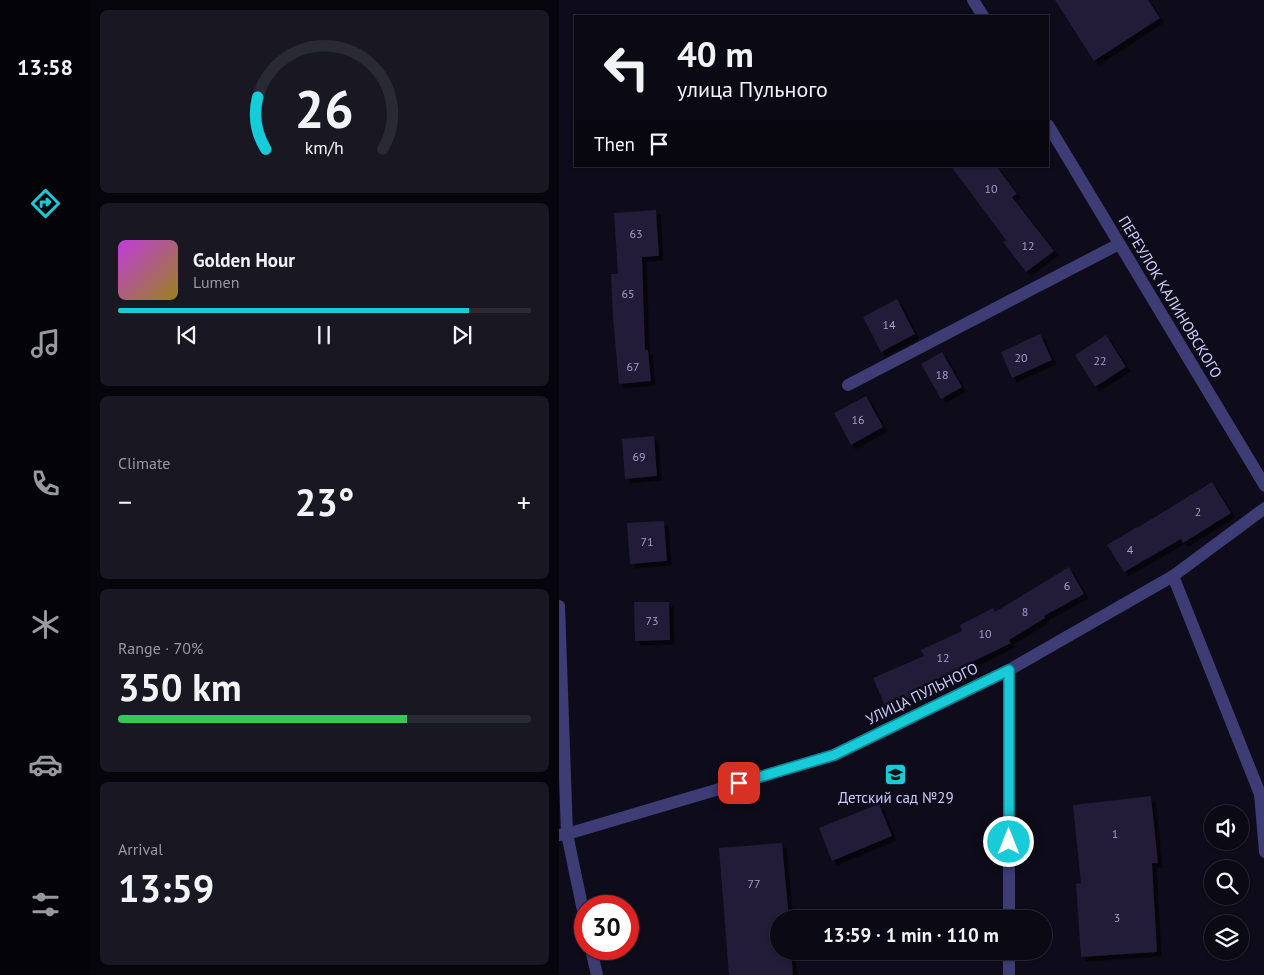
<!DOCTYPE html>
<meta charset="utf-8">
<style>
:root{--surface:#0a0914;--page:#181722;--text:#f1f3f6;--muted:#999aa0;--line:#2a2a34;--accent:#17cbd9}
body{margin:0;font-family:"PT Sans",sans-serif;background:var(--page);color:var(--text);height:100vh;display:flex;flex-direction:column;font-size:19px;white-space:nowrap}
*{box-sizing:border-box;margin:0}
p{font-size:16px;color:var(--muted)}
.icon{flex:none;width:28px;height:28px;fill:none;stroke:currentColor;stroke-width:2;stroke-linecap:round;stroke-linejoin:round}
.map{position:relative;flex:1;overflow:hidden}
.drawer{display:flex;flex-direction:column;gap:10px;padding:10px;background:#06050b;width:469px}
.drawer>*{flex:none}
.top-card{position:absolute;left:15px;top:15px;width:475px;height:152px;border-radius:0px;box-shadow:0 1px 4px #0004,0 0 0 1px var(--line);background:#0a0914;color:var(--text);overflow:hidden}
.controls{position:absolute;left:645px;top:805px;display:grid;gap:10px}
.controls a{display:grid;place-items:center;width:45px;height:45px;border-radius:50%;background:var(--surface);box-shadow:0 1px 4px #0004,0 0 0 1px var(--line);font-size:25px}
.speed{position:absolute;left:15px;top:895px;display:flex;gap:10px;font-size:25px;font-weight:700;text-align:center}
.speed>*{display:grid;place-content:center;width:65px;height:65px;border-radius:50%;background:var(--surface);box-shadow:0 1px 4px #0004,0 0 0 1px var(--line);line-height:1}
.speed .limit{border:8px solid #d22;background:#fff;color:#111}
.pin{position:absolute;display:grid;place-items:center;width:42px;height:42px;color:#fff;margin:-21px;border-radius:10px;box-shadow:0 2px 8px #0006}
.me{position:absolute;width:55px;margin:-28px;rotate:0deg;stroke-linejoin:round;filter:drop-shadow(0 0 4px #0008)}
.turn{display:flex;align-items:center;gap:18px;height:105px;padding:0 20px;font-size:22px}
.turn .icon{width:65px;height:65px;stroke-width:2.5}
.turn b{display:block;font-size:35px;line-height:42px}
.then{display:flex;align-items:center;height:48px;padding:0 20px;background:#0003;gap:10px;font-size:19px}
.big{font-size:38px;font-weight:700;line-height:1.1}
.drawer .widget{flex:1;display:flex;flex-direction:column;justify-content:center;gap:8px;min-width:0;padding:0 18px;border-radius:8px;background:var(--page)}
.drawer .dial{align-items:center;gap:0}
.dial svg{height:130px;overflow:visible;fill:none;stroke:var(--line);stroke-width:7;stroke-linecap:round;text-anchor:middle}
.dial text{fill:var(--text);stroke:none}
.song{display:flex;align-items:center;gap:15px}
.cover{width:60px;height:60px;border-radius:8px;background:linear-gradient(135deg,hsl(290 70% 55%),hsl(50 70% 35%))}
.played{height:5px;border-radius:2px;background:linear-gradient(90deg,var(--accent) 85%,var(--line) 85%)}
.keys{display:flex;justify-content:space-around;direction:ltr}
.heat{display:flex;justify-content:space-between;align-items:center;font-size:28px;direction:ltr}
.charge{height:8px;border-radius:4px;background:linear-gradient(90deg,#34c759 70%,var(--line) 0)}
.trip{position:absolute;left:211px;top:910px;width:282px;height:50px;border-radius:25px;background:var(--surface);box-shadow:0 1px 4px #0004,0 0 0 1px var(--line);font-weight:700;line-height:50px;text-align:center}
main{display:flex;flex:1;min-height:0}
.tab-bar{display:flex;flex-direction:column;width:90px;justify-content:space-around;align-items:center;background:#040408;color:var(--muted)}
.tab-bar .icon{width:35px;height:35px}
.tab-bar .current{color:var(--accent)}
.tab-bar b{font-size:22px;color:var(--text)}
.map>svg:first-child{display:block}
.building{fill:#201b39;filter:url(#shadow)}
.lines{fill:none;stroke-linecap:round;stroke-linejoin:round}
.minor{stroke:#3d3c74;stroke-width:12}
.route-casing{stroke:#0f848d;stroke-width:12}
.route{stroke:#17cbd9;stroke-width:9}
.labels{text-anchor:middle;stroke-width:5;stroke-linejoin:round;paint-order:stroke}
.number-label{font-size:12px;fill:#a39fc9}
.street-label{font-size:15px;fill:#cfcbf9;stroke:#0e0c1a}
.poi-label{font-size:15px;fill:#cfcbf9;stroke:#0e0c1a}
</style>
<main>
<nav class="tab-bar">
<b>13:58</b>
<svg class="icon current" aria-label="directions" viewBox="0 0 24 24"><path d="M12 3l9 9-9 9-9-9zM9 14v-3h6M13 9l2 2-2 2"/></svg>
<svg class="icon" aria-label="music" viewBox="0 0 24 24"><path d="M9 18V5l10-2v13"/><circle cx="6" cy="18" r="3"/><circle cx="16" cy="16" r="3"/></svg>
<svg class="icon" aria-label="phone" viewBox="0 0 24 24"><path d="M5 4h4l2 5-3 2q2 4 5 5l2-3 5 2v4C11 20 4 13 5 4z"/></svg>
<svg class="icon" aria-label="climate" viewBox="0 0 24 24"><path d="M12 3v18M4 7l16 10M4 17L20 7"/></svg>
<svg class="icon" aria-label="car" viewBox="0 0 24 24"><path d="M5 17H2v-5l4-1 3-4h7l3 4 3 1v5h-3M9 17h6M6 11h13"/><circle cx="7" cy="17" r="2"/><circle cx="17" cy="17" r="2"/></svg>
<svg class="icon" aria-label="filters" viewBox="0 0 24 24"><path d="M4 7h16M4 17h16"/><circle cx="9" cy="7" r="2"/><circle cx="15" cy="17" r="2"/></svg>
</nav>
<section class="drawer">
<div class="widget dial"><svg viewBox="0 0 100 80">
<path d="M14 69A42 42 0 1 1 86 69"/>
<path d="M14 69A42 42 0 0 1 9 37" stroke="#17cbd9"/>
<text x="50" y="56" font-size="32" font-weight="700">26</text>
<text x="50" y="72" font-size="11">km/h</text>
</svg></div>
<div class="widget">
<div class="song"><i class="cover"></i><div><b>Golden Hour</b><p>Lumen</p></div></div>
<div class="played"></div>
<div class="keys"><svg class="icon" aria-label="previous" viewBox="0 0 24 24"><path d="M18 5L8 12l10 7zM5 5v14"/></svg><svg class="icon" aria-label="pause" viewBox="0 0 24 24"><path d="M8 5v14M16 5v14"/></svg><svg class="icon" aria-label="next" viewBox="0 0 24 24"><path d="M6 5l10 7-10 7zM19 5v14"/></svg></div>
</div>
<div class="widget"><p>Climate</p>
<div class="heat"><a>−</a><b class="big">23°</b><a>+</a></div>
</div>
<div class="widget"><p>Range · 70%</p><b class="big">350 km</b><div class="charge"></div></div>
<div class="widget"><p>Arrival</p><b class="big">13:59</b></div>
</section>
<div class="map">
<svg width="706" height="975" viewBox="0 0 706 975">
<defs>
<filter id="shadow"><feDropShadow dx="4.5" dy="4.5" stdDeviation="0" flood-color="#0009"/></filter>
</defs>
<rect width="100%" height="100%" fill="#0e0c1a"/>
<path class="building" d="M 496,0 L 589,0 L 601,18 L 535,61 Z
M 392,166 L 437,166 L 458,194 L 453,197 L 495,251 L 467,272 L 444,242 L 447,240 Z
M 97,210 L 100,256 L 83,257 L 86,350 L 89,350 L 92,381 L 60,384 L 54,318 L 52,274 L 59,274 L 55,213 Z
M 338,299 L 356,334 L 322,352 L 304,317 Z
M 481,334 L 493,360 L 453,378 L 442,352 Z
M 547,335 L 567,367 L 536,387 L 516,355 Z
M 383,352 L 403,387 L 382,399 L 362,364 Z
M 307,396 L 324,427 L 292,445 L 275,413 Z
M 95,436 L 98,476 L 66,479 L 63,439 Z
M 653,482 L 672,513 L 624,543 L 622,539 L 565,572 L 548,545 L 578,527 L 578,528 Z
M 105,521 L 108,561 L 71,564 L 68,523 Z
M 510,567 L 525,594 L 485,616 L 486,618 L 450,640 L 452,643 L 352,692 L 354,696 L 327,708 L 314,678 L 365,656 L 362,650 L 403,631 L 401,625 L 434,608 L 436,612 Z
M 75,602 L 110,602 L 111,640 L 76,641 Z
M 592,796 L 599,863 L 593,863 L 598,952 L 522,957 L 517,884 L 522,883 L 514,805 Z
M 320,804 L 333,836 L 273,861 L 260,828 Z
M 223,843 L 230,919 L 220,919 L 220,951 L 232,951 L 234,975 L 170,975 L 160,848 Z"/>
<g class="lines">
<path class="minor" d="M 414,0 L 424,16
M 489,125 L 706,486
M 289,385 L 560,244
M 614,576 L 701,794 L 706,852
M 0,606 L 8,834 L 26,920
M 0,835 L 8,834 L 275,755 L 450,670 L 614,576 L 706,508
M 450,919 L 450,670
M 32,949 L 38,975
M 450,975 L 450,951"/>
</g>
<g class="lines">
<defs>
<path id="route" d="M 180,783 L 275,755 L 450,670 L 450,842"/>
</defs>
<use href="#route" class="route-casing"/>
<use href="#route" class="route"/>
</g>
<defs>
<symbol id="school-square" viewBox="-11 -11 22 22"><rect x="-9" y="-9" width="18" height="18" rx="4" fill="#17cbd9" stroke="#0e0c1a"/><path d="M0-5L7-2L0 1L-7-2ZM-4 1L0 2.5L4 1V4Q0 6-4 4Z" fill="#111"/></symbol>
</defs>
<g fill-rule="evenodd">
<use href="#school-square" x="324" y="762" width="25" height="25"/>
</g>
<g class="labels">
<g class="number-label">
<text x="432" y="193">10</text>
<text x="77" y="238">63</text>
<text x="469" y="250">12</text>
<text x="69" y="298">65</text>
<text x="330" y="329">14</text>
<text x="462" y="362">20</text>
<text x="541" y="365">22</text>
<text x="74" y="371">67</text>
<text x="383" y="379">18</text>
<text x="299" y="424">16</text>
<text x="80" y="461">69</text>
<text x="639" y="516">2</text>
<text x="88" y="546">71</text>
<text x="571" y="554">4</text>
<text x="508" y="590">6</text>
<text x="466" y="616">8</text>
<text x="93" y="625">73</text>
<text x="426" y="638">10</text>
<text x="384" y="662">12</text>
<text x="556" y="838">1</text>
<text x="195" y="888">77</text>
<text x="558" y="922">3</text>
</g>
<g class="street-label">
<text transform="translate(611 297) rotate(59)" y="5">ПЕРЕУЛОК КАЛИНОВСКОГО</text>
<text transform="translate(363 694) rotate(-26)" y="5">УЛИЦА ПУЛЬНОГО</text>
</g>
<g class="poi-label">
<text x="337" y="803">Детский сад №29</text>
</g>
</g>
</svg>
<div class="controls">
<a><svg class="icon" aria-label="sound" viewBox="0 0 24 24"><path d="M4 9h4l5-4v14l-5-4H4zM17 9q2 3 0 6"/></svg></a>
<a><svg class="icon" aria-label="search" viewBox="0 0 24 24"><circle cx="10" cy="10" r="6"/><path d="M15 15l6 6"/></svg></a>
<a><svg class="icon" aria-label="layers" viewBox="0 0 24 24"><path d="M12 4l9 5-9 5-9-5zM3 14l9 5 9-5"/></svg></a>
</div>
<div class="speed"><div class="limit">30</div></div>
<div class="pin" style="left:180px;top:783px;background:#d93025"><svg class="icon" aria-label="arrive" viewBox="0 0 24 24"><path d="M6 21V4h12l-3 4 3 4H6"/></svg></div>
<svg class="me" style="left:450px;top:842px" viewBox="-20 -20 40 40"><circle r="17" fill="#17cbd9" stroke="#fff" stroke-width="3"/><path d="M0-11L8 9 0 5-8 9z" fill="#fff"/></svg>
<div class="trip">13:59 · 1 min · 110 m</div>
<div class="top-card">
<div class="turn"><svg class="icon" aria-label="left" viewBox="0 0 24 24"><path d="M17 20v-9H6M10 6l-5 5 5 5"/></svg><div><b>40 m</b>улица Пульного</div></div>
<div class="then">Then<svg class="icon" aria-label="arrive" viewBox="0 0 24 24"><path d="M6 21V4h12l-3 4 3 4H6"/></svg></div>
</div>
</div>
</main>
